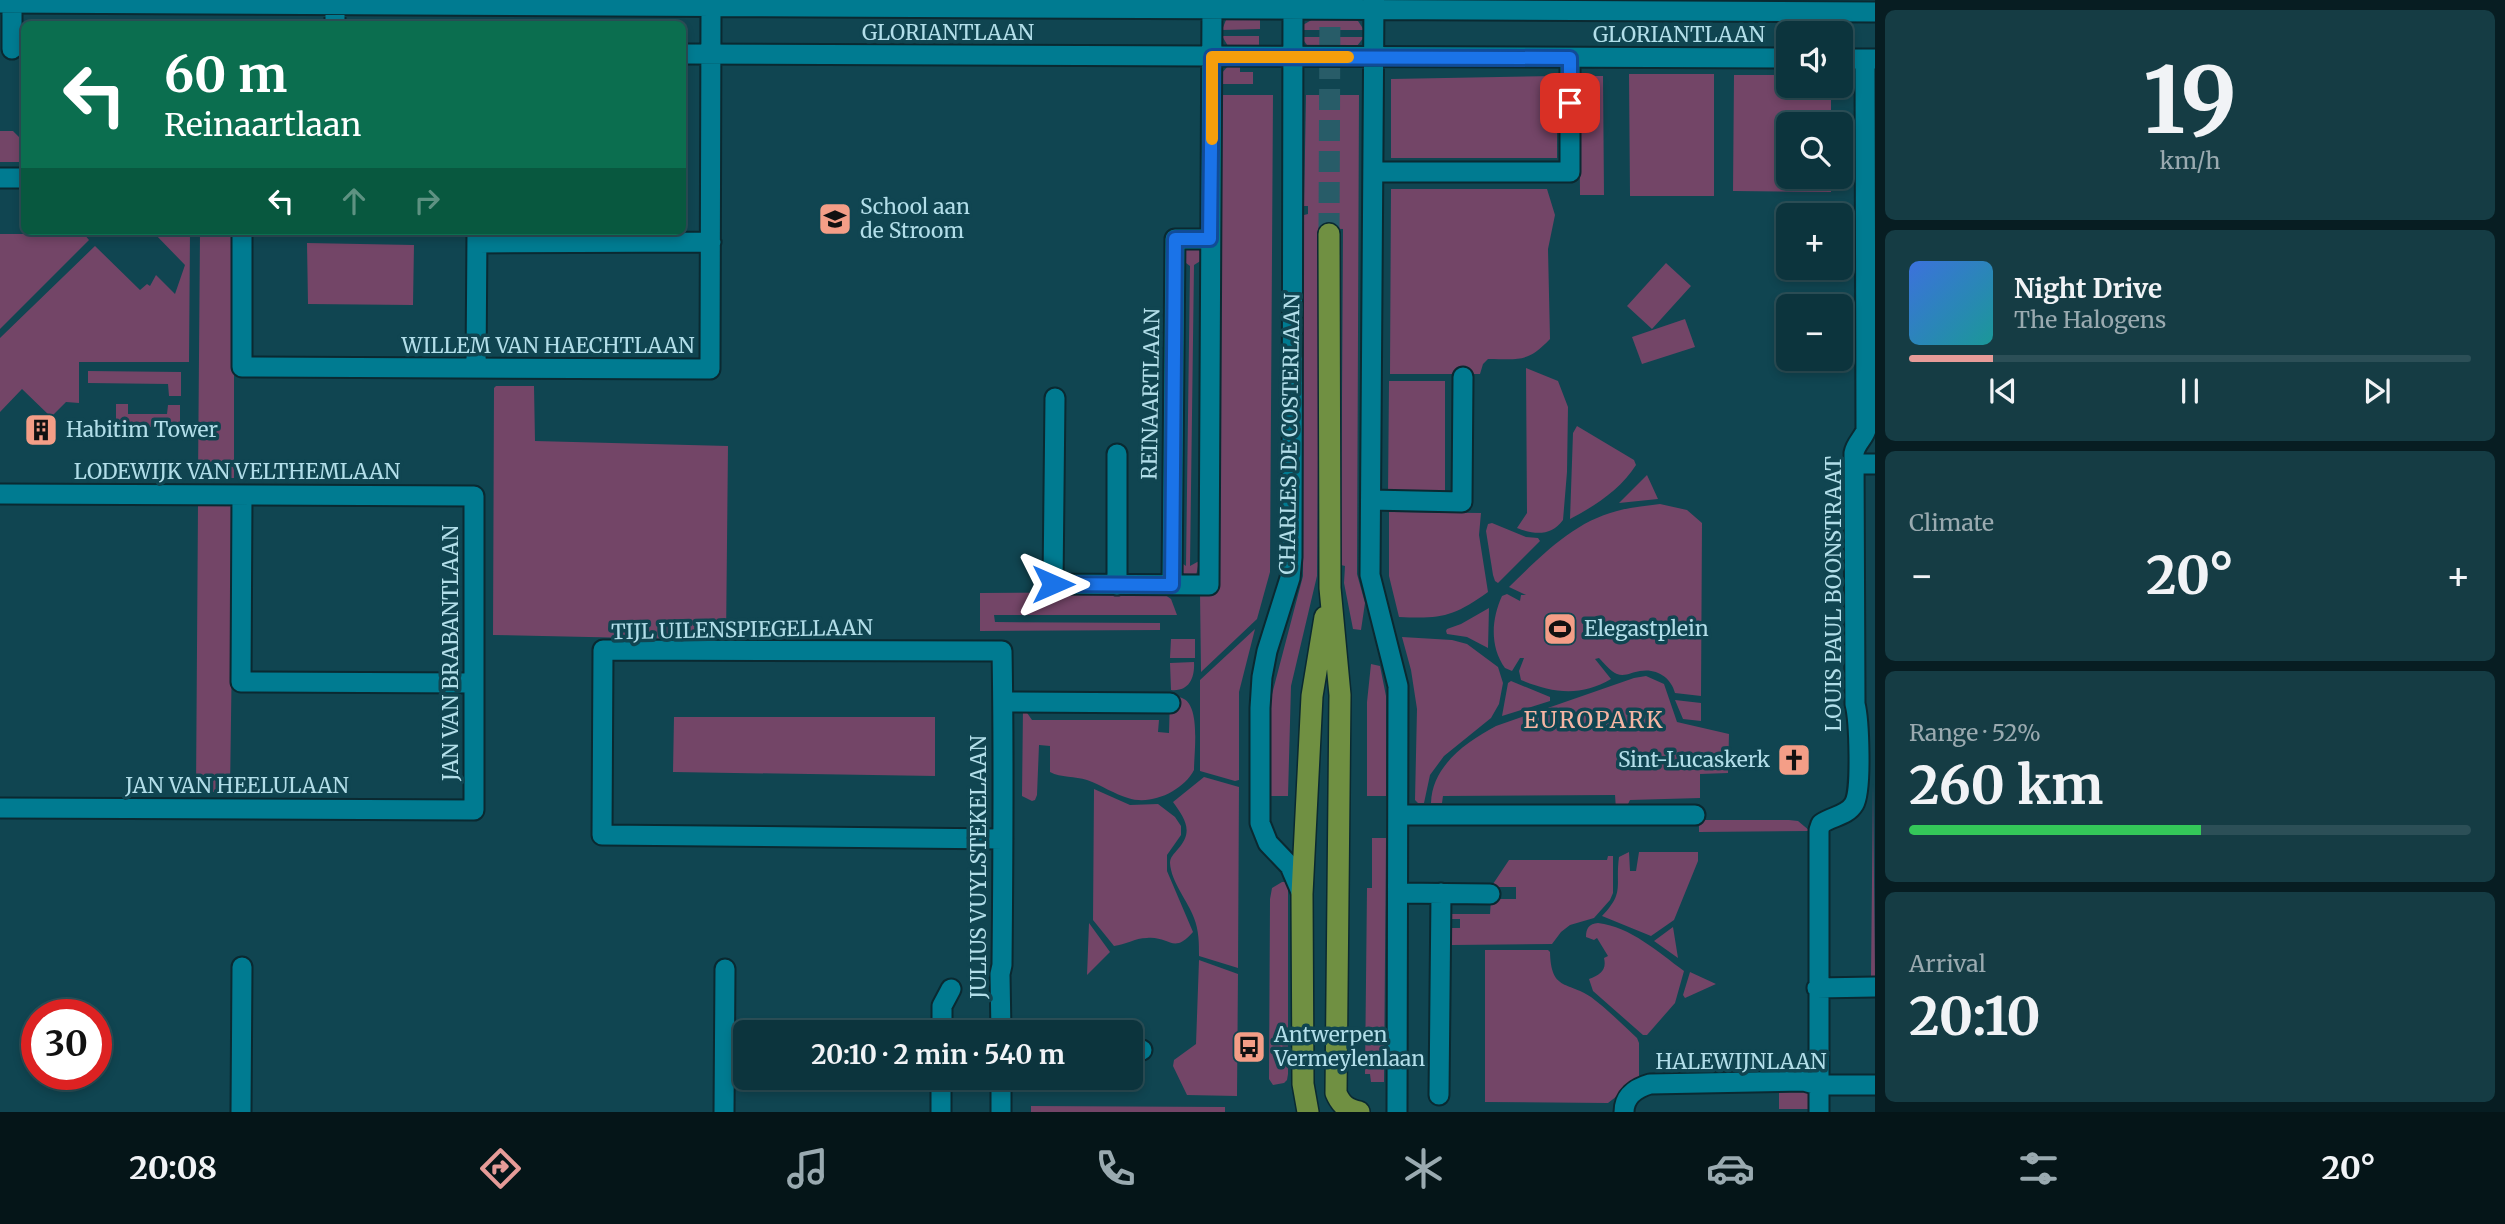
<!DOCTYPE html>
<meta charset="utf-8">
<style>
:root{--surface:#0c343d;--page:#153c44;--text:#f1f3f6;--muted:#9aaab0;--line:#2c4f57;--accent:#e69b98}
body{margin:0;font-family:Merriweather,serif;background:var(--page);color:var(--text);height:100vh;display:flex;flex-direction:column;font-size:26px;white-space:nowrap}
*{box-sizing:border-box;margin:0}
p{font-size:23px;color:var(--muted)}
.icon{flex:none;width:38px;height:38px;fill:none;stroke:currentColor;stroke-width:2;stroke-linecap:round;stroke-linejoin:round}
.map{position:relative;flex:1;overflow:hidden}
.sheet{display:flex;flex-direction:column;gap:10px;padding:10px;background:#071d22;width:630px}
.sheet>*{flex:none}
.hud{position:absolute;left:21px;top:21px;width:665px;height:214px;border-radius:10px;box-shadow:0 4px 10px #0003,0 0 0 2px var(--line);background:#0b6e4f;color:#fff;overflow:hidden}
.fabs{position:absolute;left:1776px;top:21px;display:grid;gap:14px}
.fabs a{display:grid;place-items:center;width:77px;height:77px;border-radius:10px;background:var(--surface);box-shadow:0 4px 10px #0003,0 0 0 2px var(--line);font-size:35px}
.speed{position:absolute;left:21px;top:999px;display:flex;gap:14px;font-size:35px;font-weight:700;text-align:center}
.speed>*{display:grid;place-content:center;width:91px;height:91px;border-radius:50%;background:var(--surface);box-shadow:0 4px 10px #0003,0 0 0 2px var(--line);line-height:1}
.speed .limit{border:10px solid #d22;background:#fff;color:#111}
.pin{position:absolute;display:grid;place-items:center;width:60px;height:60px;color:#fff;margin:-30px;border-radius:14px;box-shadow:0 4px 10px #0006}
.me{position:absolute;width:77px;margin:-38px;rotate:90deg;stroke-linejoin:round;filter:drop-shadow(0 0 5px #0008)}
.turn{display:flex;align-items:center;gap:24px;height:147px;padding:0 28px;font-size:32px}
.turn .icon{width:91px;height:91px;stroke-width:2.5}
.turn b{display:block;font-size:49px;line-height:60px}
.lanes{display:flex;align-items:center;height:66px;padding:0 28px;background:#0003;justify-content:center;gap:35px;direction:ltr}
.lanes .off{opacity:.35}
.big{font-size:52px;font-weight:700;line-height:1.1}
.sheet .card{flex:1;display:flex;flex-direction:column;justify-content:center;gap:10px;min-width:0;padding:0 24px;border-radius:10px;background:var(--page)}
.sheet .dial{align-items:center;gap:0}
.dial b{font-size:91px;line-height:1}
.song{display:flex;align-items:center;gap:21px}
.cover{width:84px;height:84px;border-radius:10px;background:linear-gradient(135deg,hsl(220 70% 55%),hsl(180 70% 35%))}
.played{height:7px;border-radius:4px;background:linear-gradient(90deg,var(--accent) 15%,var(--line) 15%)}
.keys{display:flex;justify-content:space-around;direction:ltr}
.heat{display:flex;justify-content:space-between;align-items:center;font-size:38px;direction:ltr}
.charge{height:10px;border-radius:5px;background:linear-gradient(90deg,#34c759 52%,var(--line) 0)}
.trip{position:absolute;left:733px;top:1020px;width:410px;height:70px;border-radius:10px;background:var(--surface);box-shadow:0 4px 10px #0003,0 0 0 2px var(--line);font-weight:700;line-height:70px;text-align:center}
.menu{display:flex;height:112px;justify-content:space-around;align-items:center;background:#051518;color:var(--muted)}
.menu .icon{width:49px;height:49px}
.menu .current{color:var(--accent)}
.menu b{font-size:32px;color:var(--text)}
main{display:flex;flex:1;min-height:0}
.map>svg:first-child{display:block}
.green{fill:#734567}
.lines{fill:none;stroke-linecap:round;stroke-linejoin:round}
.major-tunnel{stroke:#285c68;stroke-width:21;stroke-dasharray:21 10;stroke-linecap:butt}
.minor-casing{stroke:#0a2931;stroke-width:23}
.major-casing{stroke:#0a2931;stroke-width:24}
.minor{stroke:#007b91;stroke-width:19}
.major{stroke:#709042;stroke-width:21}
.route-casing{stroke:#114b97;stroke-width:18}
.route{stroke:#1a73e8;stroke-width:12}
.slow{stroke:#f59e0b;stroke-width:12}
.labels{text-anchor:middle;stroke-width:7;stroke-linejoin:round;paint-order:stroke}
.street-label{font-size:21px;fill:#b2dee9;stroke:#104551}
.poi-label{font-size:21px;fill:#b2dee9;stroke:#104551;text-anchor:start}
.neighbourhood-label{font-size:23px;letter-spacing:2px;fill:#f6b5a3;stroke:#104551}
</style>
<main>
<div class="map">
<svg width="1875" height="1112" viewBox="0 0 1875 1112">
<rect width="100%" height="100%" fill="#104551"/>
<path class="green" d="M 1260,18 L 1260,29 L 1222,30 L 1226,20 Z
M 1313,19 L 1353,19 L 1358,21 L 1364,30 L 1302,30 L 1303,25 Z
M 1222,36 L 1259,36 L 1259,47 L 1228,46 Z
M 1301,37 L 1364,37 L 1357,46 L 1349,48 L 1314,48 L 1307,45 Z
M 1228,66 L 1240,66 L 1240,72 L 1253,72 L 1253,84 L 1221,84 L 1221,74 Z
M 1629,74 L 1714,74 L 1714,196 L 1630,196 Z
M 1734,75 L 1788,75 L 1788,86 L 1831,86 L 1831,124 L 1788,124 L 1788,177 L 1831,177 L 1831,192 L 1733,191 Z
M 1557,76 L 1557,158 L 1391,158 L 1391,79 Z
M 1579,76 L 1603,76 L 1604,195 L 1580,195 Z
M 1221,95 L 1273,95 L 1270,572 L 1257,619 L 1201,672 L 1200,593 L 1216,592 Z
M 1306,95 L 1359,95 L 1357,574 L 1365,603 L 1361,630 L 1353,629 L 1344,583 L 1345,566 L 1341,565 L 1343,229 L 1320,228 L 1317,576 L 1291,686 L 1288,796 L 1271,796 L 1271,698 L 1303,576 L 1304,215 L 1308,214 L 1308,206 L 1304,206 Z
M 0,131 L 13,131 L 24,142 L 24,162 L 0,162 Z
M 1391,189 L 1547,189 L 1555,215 L 1548,249 L 1550,339 C 1527,363 1520,359 1488,359 L 1483,364 L 1480,374 L 1390,374 Z
M 152,231 L 190,231 L 189,362 L 79,362 L 79,403 L 66,402 L 51,417 L 22,389 L 0,412 L 0,338 L 95,246 L 140,290 L 147,284 L 150,286 L 156,275 L 175,294 L 185,265 Z
M 200,231 L 234,231 L 234,478 L 198,478 Z
M 0,234 L 84,234 L 89,240 L 0,329 Z
M 307,243 L 414,245 L 413,305 L 308,304 Z
M 1188,246 C 1198,246 1201,249 1202,260 L 1194,265 L 1190,566 L 1199,561 L 1196,576 L 1180,576 L 1179,561 L 1186,566 L 1190,266 L 1182,260 L 1184,249 Z
M 1666,263 L 1691,286 L 1652,329 L 1627,306 Z
M 1685,319 L 1695,347 L 1642,364 L 1632,337 Z
M 1526,368 L 1558,381 L 1568,407 L 1567,472 L 1563,520 C 1551,536 1535,535 1517,528 L 1527,513 Z
M 88,371 L 181,372 L 181,396 L 169,396 L 168,384 L 88,383 Z
M 1389,381 L 1445,381 L 1445,495 L 1388,495 Z
M 496,386 L 534,386 L 535,441 L 728,446 L 726,640 L 493,635 L 494,388 Z
M 116,404 L 128,404 L 128,414 L 167,414 L 168,405 L 180,405 L 180,427 L 116,427 Z
M 1577,426 L 1634,460 L 1636,465 C 1621,489 1595,506 1570,519 L 1573,433 Z
M 1647,475 L 1658,499 L 1619,503 Z
M 198,503 L 234,503 L 230,792 L 196,792 Z
M 1660,504 L 1687,510 L 1702,523 L 1701,696 L 1675,693 C 1671,677 1656,668 1640,671 C 1632,672 1625,677 1617,674 C 1610,671 1604,663 1599,658 L 1595,659 L 1611,679 C 1581,697 1552,693 1521,680 L 1519,671 L 1524,658 L 1520,658 L 1512,671 L 1505,668 C 1490,647 1491,620 1502,596 L 1507,594 L 1520,601 L 1521,595 L 1526,595 L 1509,587 C 1540,557 1573,522 1617,511 C 1631,507 1646,506 1660,504 Z
M 1389,512 L 1481,513 L 1479,535 L 1488,592 C 1453,617 1441,619 1399,617 L 1389,576 Z
M 1492,523 L 1526,537 L 1538,538 L 1540,541 L 1498,583 L 1495,581 L 1493,575 L 1486,531 L 1488,524 Z
M 1161,592 L 1171,599 L 1177,615 L 994,615 L 995,622 L 1160,623 L 1160,630 L 980,631 L 980,593 Z
M 1489,608 L 1488,648 L 1467,637 L 1447,634 L 1446,631 L 1447,629 L 1461,624 Z
M 1255,629 L 1239,692 L 1239,780 L 1235,781 L 1200,771 L 1200,680 Z
M 1402,637 L 1452,640 L 1467,644 L 1498,667 L 1503,683 L 1499,704 L 1491,718 L 1444,756 L 1430,775 L 1424,803 L 1418,803 L 1415,800 L 1417,709 L 1411,670 Z
M 1171,639 L 1195,639 L 1195,658 L 1170,658 Z
M 1194,662 C 1195,678 1189,692 1171,690 L 1170,663 Z
M 1371,664 L 1380,666 L 1386,696 L 1386,796 L 1367,796 L 1367,702 Z
M 1646,676 L 1664,684 L 1677,722 L 1729,734 L 1728,773 L 1700,774 L 1700,798 L 1630,800 L 1627,806 L 1616,809 L 1615,795 L 1443,796 L 1442,803 L 1431,803 C 1432,766 1466,742 1496,726 L 1634,678 Z
M 1511,681 L 1550,697 L 1550,701 L 1502,716 L 1508,683 Z
M 1170,697 C 1174,697 1178,696 1182,698 C 1201,705 1194,752 1194,770 C 1183,791 1151,806 1128,798 C 1114,794 1101,785 1087,780 C 1075,776 1061,778 1050,772 L 1050,746 L 1039,745 L 1037,795 L 1035,800 L 1032,801 L 1022,796 L 1023,707 L 1032,720 L 1159,720 L 1158,732 L 1169,733 Z
M 1675,700 L 1701,703 L 1701,721 L 1683,719 Z
M 674,717 L 935,717 L 935,776 L 673,772 Z
M 1204,777 L 1239,787 L 1238,968 L 1199,956 C 1199,943 1199,931 1194,918 C 1188,901 1171,882 1170,863 C 1170,857 1174,854 1178,849 C 1194,831 1185,819 1173,802 Z
M 1873,784 L 1875,976 L 1871,976 Z
M 1094,789 L 1130,805 L 1158,804 L 1175,817 L 1181,826 L 1181,835 L 1167,855 L 1167,871 L 1193,932 C 1173,955 1170,936 1147,938 C 1135,938 1125,945 1114,946 L 1093,920 Z
M 1699,820 L 1789,820 L 1798,821 L 1810,831 L 1699,832 Z
M 1372,838 L 1386,838 L 1384,1082 L 1371,1082 L 1370,1074 L 1365,1074 L 1367,888 L 1372,888 Z
M 1629,852 L 1630,871 L 1636,871 L 1639,852 L 1698,852 L 1698,861 L 1674,920 L 1651,936 L 1602,916 C 1625,892 1615,887 1619,857 Z
M 1608,856 L 1613,856 L 1613,893 L 1610,900 L 1594,918 L 1570,925 L 1561,932 L 1552,944 L 1452,945 L 1452,928 L 1460,928 L 1460,919 L 1452,919 L 1451,914 L 1490,914 L 1491,899 L 1516,899 L 1516,887 L 1491,887 L 1509,860 L 1607,860 Z
M 1282,882 L 1286,882 L 1288,885 L 1288,1074 L 1287,1080 L 1284,1083 L 1273,1085 L 1269,1079 L 1270,899 L 1272,888 Z
M 1089,923 L 1110,952 L 1087,975 Z
M 1598,923 C 1631,927 1658,952 1684,971 L 1675,1003 L 1647,1035 L 1643,1035 L 1593,991 L 1589,979 C 1600,975 1607,970 1604,958 L 1608,956 L 1597,938 L 1594,940 L 1586,937 C 1586,928 1589,924 1598,923 Z
M 1673,927 L 1678,958 L 1654,941 Z
M 1485,950 L 1548,950 L 1550,952 C 1551,991 1567,981 1591,997 C 1607,1009 1622,1024 1637,1038 L 1639,1043 L 1639,1079 L 1608,1103 L 1485,1102 Z
M 1199,960 L 1238,974 L 1237,1096 L 1187,1095 L 1173,1066 L 1174,1060 L 1196,1044 Z
M 1690,972 L 1716,984 L 1685,998 L 1683,995 Z
M 1801,1087 L 1811,1097 L 1813,1109 L 1779,1109 L 1779,1088 Z
M 1031,1106 L 1225,1107 L 1225,1112 L 1031,1112 Z"/>
<g class="lines">
<path class="major-tunnel" d="M 1329,234 L 1330,0"/>
<defs>
<path id="minor" d="M 1293,0 L 1292,557 L 1290,578 L 1267,651 L 1262,677 L 1260,708 L 1260,823 L 1268,843 L 1290,866 L 1302,894
M 1374,0 L 1370,575 L 1398,686 L 1397,1112
M 0,3 L 1875,12
M 335,24 L 335,0
M 12,49 L 12,0
M 682,54 L 1788,58
M 1841,59 L 1875,59
M 1373,172 L 1570,172 L 1570,58
M 0,178 L 24,178
M 242,231 L 242,367 L 710,369 L 711,6
M 477,243 L 711,242
M 476,368 L 477,232
M 1055,398 L 1053,584 L 1209,585 L 1212,8
M 1855,464 L 1875,464
M 0,494 L 474,496 L 474,810 L 0,808
M 242,495 L 241,682 L 474,683
M 1371,500 L 1462,502 L 1463,377
M 1117,585 L 1117,454
M 1172,585 L 1175,239 L 1210,239
M 1003,702 L 1170,703
M 1399,815 L 1695,815
M 1399,893 L 1490,894
M 1817,988 L 1875,987
M 942,1032 L 942,1006 L 951,989
M 1001,1032 L 1000,974 L 1002,965 C 1003,860 1004,756 1002,651 L 603,650 L 602,835 L 1003,839
M 1130,1050 L 1142,1050
M 1001,1078 L 1001,1112
M 1439,1095 L 1441,893
M 241,1112 L 242,967
M 724,1112 L 725,969
M 941,1112 L 941,1078
M 1624,1112 C 1624,1096 1636,1088 1650,1084 L 1804,1081 L 1818,1085 L 1875,1085
M 1819,1112 L 1819,830 L 1821,824 C 1832,816 1847,816 1854,804 C 1862,791 1859,719 1855,704 L 1854,453 C 1856,443 1863,439 1866,430 L 1865,59"/>
<path id="major" d="M 1329,234 L 1330,588 L 1340,695 L 1336,1093 C 1341,1105 1347,1109 1359,1112
M 1308,1112 L 1303,1084 L 1302,894 L 1312,696 L 1325,617"/>
</defs>
<use href="#minor" class="minor-casing"/>
<use href="#major" class="major-casing"/>
<use href="#minor" class="minor"/>
<use href="#major" class="major"/>
</g>
<g class="lines">
<defs>
<path id="route" d="M 1053,584 L 1172,585 L 1175,239 L 1210,239 L 1212,57 L 1570,58 L 1570,103"/>
</defs>
<use href="#route" class="route-casing"/>
<use href="#route" class="route"/>
<path class="slow" d="M 1212,139 L 1212,57 L 1348,57"/>
</g>
<defs>
<symbol id="school-square" viewBox="-11 -11 22 22"><rect x="-9" y="-9" width="18" height="18" rx="4" fill="#f49e87" stroke="#104551"/><path d="M0-5L7-2L0 1L-7-2ZM-4 1L0 2.5L4 1V4Q0 6-4 4Z" fill="#111"/></symbol>
<symbol id="building-square" viewBox="-11 -11 22 22"><rect x="-9" y="-9" width="18" height="18" rx="4" fill="#f49e87" stroke="#104551"/><path d="M-4-6H4V6H1V3H-1V6H-4ZM-2.5-4.3h1.7v1.8h-1.7ZM.8-4.3h1.7v1.8H.8ZM-2.5-1h1.7V.8h-1.7ZM.8-1h1.7V.8H.8Z" fill="#111"/></symbol>
<symbol id="stadium-square" viewBox="-11 -11 22 22"><rect x="-9" y="-9" width="18" height="18" rx="4" fill="#f49e87" stroke="#104551"/><path d="M0-5a6.5 5 0 1 0 0 10a6.5 5 0 1 0 0-10ZM-3.5-1.8h7v3.6h-7Z" fill="#111"/></symbol>
<symbol id="church-square" viewBox="-11 -11 22 22"><rect x="-9" y="-9" width="18" height="18" rx="4" fill="#f49e87" stroke="#104551"/><path d="M-1.2-6h2.4v3.5h3.3v2.4h-3.3V6h-2.4V-.1h-3.3v-2.4h3.3Z" fill="#111"/></symbol>
<symbol id="bus-square" viewBox="-11 -11 22 22"><rect x="-9" y="-9" width="18" height="18" rx="4" fill="#f49e87" stroke="#104551"/><path d="M-5-6H5V4H4V6H2V4H-2V6H-4V4H-5ZM-3.5-4V0h7V-4ZM-3.5 1.2v1.5H-2V1.2ZM2 1.2v1.5H3.5V1.2Z" fill="#111"/></symbol>
</defs>
<g fill-rule="evenodd">
<use href="#school-square" x="816" y="200" width="38" height="38"/>
<use href="#building-square" x="22" y="411" width="38" height="38"/>
<use href="#stadium-square" x="1541" y="610" width="38" height="38"/>
<use href="#church-square" x="1775" y="741" width="38" height="38"/>
<use href="#bus-square" x="1230" y="1028" width="38" height="38"/>
</g>
<g class="labels">
<g class="street-label">
<text x="948" y="40">GLORIANTLAAN</text>
<text x="1679" y="42">GLORIANTLAAN</text>
<text x="548" y="353">WILLEM VAN HAECHTLAAN</text>
<text transform="translate(1151 394) rotate(-89)" y="7">REINAARTLAAN</text>
<text transform="translate(1290 434) rotate(-89)" y="7">CHARLES DE COSTERLAAN</text>
<text x="237" y="479">LODEWIJK VAN VELTHEMLAAN</text>
<text transform="translate(1834 594) rotate(-90)" y="7">LOUIS PAUL BOONSTRAAT</text>
<text transform="translate(742 630) rotate(-1)" y="7">TIJL UILENSPIEGELLAAN</text>
<text transform="translate(451 653) rotate(-90)" y="7">JAN VAN BRABANTLAAN</text>
<text x="237" y="793">JAN VAN HEELULAAN</text>
<text transform="translate(979 867) rotate(-90)" y="7">JULIUS VUYLSTEKELAAN</text>
<text x="1741" y="1069">HALEWIJNLAAN</text>
</g>
<g class="poi-label">
<text x="860" y="214">School aan<tspan x="860" dy="24">de Stroom</tspan></text>
<text x="66" y="437">Habitim Tower</text>
<text x="1584" y="636">Elegastplein</text>
<text x="1770" y="767" text-anchor="end">Sint-Lucaskerk</text>
<text x="1274" y="1042">Antwerpen<tspan x="1274" dy="24">Vermeylenlaan</tspan></text>
</g>
<g class="neighbourhood-label">
<text x="1594" y="728">EUROPARK</text>
</g>
</g>
</svg>
<div class="fabs">
<a><svg class="icon" aria-label="sound" viewBox="0 0 24 24"><path d="M4 9h4l5-4v14l-5-4H4zM17 9q2 3 0 6"/></svg></a>
<a><svg class="icon" aria-label="search" viewBox="0 0 24 24"><circle cx="10" cy="10" r="6"/><path d="M15 15l6 6"/></svg></a>
<a>+</a>
<a>−</a>
</div>
<div class="speed"><div class="limit">30</div></div>
<div class="pin" style="left:1570px;top:103px;background:#d93025"><svg class="icon" aria-label="arrive" viewBox="0 0 24 24"><path d="M6 21V4h12l-3 4 3 4H6"/></svg></div>
<svg class="me" style="left:1053px;top:584px" viewBox="-20 -20 40 40"><path d="M0-17L14 15 0 8-14 15z" fill="#1a73e8" stroke="#fff" stroke-width="4"/></svg>
<div class="trip">20:10 · 2 min · 540 m</div>
<div class="hud">
<div class="turn"><svg class="icon" aria-label="left" viewBox="0 0 24 24"><path d="M17 20v-9H6M10 6l-5 5 5 5"/></svg><div><b>60 m</b>Reinaartlaan</div></div>
<div class="lanes"><svg class="icon" aria-label="left" viewBox="0 0 24 24"><path d="M17 20v-9H6M10 6l-5 5 5 5"/></svg><svg class="icon off" aria-label="ahead" viewBox="0 0 24 24"><path d="M12 20V5M6 11l6-6 6 6"/></svg><svg class="icon off" aria-label="right" viewBox="0 0 24 24"><path d="M7 20v-9h11M14 6l5 5-5 5"/></svg></div>
</div>
</div>
<section class="sheet">
<div class="card dial"><b>19</b><p>km/h</p></div>
<div class="card">
<div class="song"><i class="cover"></i><div><b>Night Drive</b><p>The Halogens</p></div></div>
<div class="played"></div>
<div class="keys"><svg class="icon" aria-label="previous" viewBox="0 0 24 24"><path d="M18 5L8 12l10 7zM5 5v14"/></svg><svg class="icon" aria-label="pause" viewBox="0 0 24 24"><path d="M8 5v14M16 5v14"/></svg><svg class="icon" aria-label="next" viewBox="0 0 24 24"><path d="M6 5l10 7-10 7zM19 5v14"/></svg></div>
</div>
<div class="card"><p>Climate</p>
<div class="heat"><a>−</a><b class="big">20°</b><a>+</a></div>
</div>
<div class="card"><p>Range · 52%</p><b class="big">260 km</b><div class="charge"></div></div>
<div class="card"><p>Arrival</p><b class="big">20:10</b></div>
</section>
</main>
<nav class="menu">
<b>20:08</b>
<svg class="icon current" aria-label="directions" viewBox="0 0 24 24"><path d="M12 3l9 9-9 9-9-9zM9 14v-3h6M13 9l2 2-2 2"/></svg>
<svg class="icon" aria-label="music" viewBox="0 0 24 24"><path d="M9 18V5l10-2v13"/><circle cx="6" cy="18" r="3"/><circle cx="16" cy="16" r="3"/></svg>
<svg class="icon" aria-label="phone" viewBox="0 0 24 24"><path d="M5 4h4l2 5-3 2q2 4 5 5l2-3 5 2v4C11 20 4 13 5 4z"/></svg>
<svg class="icon" aria-label="climate" viewBox="0 0 24 24"><path d="M12 3v18M4 7l16 10M4 17L20 7"/></svg>
<svg class="icon" aria-label="car" viewBox="0 0 24 24"><path d="M5 17H2v-5l4-1 3-4h7l3 4 3 1v5h-3M9 17h6M6 11h13"/><circle cx="7" cy="17" r="2"/><circle cx="17" cy="17" r="2"/></svg>
<svg class="icon" aria-label="filters" viewBox="0 0 24 24"><path d="M4 7h16M4 17h16"/><circle cx="9" cy="7" r="2"/><circle cx="15" cy="17" r="2"/></svg>
<b>20°</b>
</nav>
